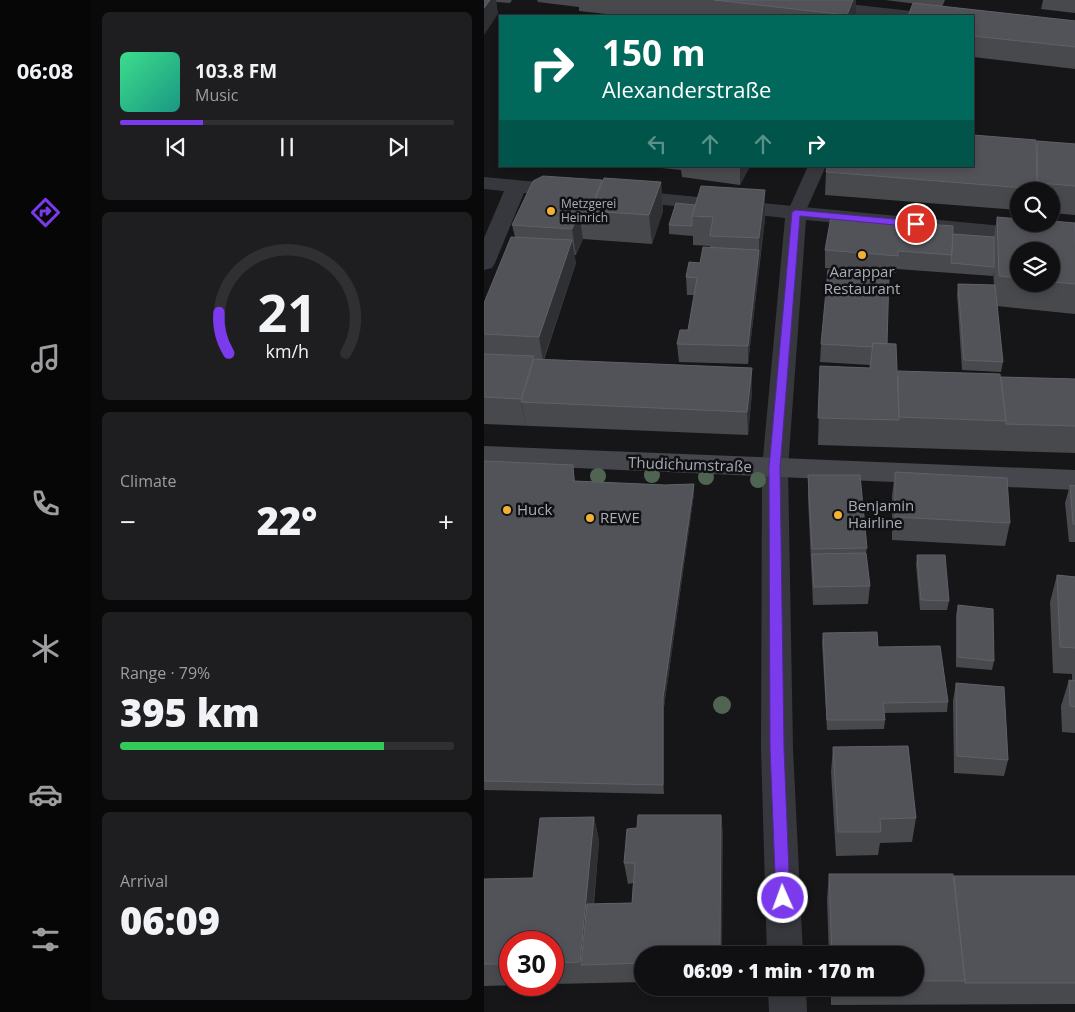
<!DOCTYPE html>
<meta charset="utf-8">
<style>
:root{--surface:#101012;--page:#1e1e20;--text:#f1f3f6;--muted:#9c9d9f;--line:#303032;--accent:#7c3aed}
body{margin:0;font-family:"Open Sans",sans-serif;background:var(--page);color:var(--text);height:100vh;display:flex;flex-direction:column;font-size:19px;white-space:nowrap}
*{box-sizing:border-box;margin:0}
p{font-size:16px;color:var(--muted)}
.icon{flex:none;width:28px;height:28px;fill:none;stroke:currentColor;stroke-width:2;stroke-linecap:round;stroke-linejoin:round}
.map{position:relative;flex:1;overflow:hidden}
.details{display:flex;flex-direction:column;gap:12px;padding:12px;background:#09090a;width:394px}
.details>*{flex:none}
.top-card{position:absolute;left:15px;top:15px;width:475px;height:152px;border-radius:0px;box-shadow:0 2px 8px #0003,0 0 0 1px var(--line);background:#00695c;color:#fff;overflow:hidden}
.fabs{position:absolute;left:526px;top:182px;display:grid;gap:10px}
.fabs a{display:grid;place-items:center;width:50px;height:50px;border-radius:50%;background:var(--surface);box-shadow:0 2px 8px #0003,0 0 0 1px var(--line);font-size:25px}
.speed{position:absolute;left:15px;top:931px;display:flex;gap:10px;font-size:25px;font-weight:700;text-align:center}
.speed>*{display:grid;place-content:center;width:65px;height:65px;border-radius:50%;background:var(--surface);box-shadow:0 2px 8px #0003,0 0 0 1px var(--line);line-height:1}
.speed .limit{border:8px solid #d22;background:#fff;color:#111}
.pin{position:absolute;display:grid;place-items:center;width:42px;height:42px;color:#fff;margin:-21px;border:2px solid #fff;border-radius:50%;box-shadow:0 1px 5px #0007}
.me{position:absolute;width:55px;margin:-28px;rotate:358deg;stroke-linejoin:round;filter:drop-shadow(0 0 4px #0008)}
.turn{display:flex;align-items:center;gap:18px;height:105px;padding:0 20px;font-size:22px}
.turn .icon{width:65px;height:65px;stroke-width:2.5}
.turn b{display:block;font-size:35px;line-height:42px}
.lanes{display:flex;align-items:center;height:48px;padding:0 20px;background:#0003;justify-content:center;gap:25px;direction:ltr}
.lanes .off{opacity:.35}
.big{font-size:38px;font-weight:800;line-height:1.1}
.details .card{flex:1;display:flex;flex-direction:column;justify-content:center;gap:8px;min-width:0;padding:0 18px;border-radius:8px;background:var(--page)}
.details .dial{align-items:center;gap:0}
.dial svg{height:130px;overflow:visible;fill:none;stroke:var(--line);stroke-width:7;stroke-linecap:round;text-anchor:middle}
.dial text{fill:var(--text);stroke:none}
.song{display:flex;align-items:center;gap:15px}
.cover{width:60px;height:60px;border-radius:8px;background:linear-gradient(135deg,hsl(150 70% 55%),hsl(170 70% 35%))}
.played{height:5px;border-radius:2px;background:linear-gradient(90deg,var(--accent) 25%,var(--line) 25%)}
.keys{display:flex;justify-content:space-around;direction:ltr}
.heat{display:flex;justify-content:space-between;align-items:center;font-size:28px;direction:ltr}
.charge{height:8px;border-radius:4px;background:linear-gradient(90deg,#34c759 79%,var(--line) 0)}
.trip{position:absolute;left:150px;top:946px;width:290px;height:50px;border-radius:25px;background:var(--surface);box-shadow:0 2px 8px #0003,0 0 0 1px var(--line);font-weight:800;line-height:50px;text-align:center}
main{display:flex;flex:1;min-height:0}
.menu{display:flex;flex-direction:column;width:90px;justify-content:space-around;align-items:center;background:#060607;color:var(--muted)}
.menu .icon{width:35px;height:35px}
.menu .active{color:var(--accent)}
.menu b{font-size:22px;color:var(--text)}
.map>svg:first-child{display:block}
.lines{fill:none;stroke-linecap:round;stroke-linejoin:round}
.service{fill:#37383d;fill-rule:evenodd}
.minor{fill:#37383d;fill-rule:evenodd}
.secondary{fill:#45474d;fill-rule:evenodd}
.tree{fill:#506452}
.wall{fill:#47494d;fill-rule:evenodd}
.shaded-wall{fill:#2f3033}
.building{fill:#525359;stroke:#5f6168}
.route{fill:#7c3aed;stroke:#51269a}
.poi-dot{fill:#f2b134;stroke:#111113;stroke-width:2}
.labels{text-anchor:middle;stroke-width:5;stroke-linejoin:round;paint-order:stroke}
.far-poi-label{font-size:12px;fill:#a8adb8;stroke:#111113;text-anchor:start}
.poi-label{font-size:15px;fill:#a8adb8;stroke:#111113;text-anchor:start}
.street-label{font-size:15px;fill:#a8adb8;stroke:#111113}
</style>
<main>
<nav class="menu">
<b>06:08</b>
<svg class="icon active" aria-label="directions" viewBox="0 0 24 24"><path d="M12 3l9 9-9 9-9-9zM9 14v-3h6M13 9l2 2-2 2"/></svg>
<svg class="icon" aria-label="music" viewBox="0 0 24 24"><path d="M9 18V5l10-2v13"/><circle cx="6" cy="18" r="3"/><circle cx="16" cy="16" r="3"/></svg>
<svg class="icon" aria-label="phone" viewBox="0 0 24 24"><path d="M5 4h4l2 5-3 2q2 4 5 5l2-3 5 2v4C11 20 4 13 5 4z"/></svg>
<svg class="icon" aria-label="climate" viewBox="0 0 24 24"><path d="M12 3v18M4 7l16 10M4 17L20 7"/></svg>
<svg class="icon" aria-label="car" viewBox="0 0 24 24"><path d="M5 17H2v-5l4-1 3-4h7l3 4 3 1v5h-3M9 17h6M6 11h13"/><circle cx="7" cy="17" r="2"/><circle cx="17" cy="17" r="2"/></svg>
<svg class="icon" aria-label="filters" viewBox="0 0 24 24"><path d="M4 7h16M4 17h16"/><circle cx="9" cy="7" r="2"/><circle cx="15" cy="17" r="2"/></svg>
</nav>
<section class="details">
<div class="card">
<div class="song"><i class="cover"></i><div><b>103.8 FM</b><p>Music</p></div></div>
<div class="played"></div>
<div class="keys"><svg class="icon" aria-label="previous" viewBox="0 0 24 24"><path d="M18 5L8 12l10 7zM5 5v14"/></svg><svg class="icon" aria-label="pause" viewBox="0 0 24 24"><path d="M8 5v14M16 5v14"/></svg><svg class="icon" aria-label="next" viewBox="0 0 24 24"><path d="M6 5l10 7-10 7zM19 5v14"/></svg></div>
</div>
<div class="card dial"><svg viewBox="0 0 100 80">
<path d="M14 69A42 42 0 1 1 86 69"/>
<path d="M14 69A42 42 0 0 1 8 44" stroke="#7c3aed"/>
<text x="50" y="56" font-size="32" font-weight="700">21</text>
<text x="50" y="72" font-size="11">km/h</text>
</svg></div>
<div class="card"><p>Climate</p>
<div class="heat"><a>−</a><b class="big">22°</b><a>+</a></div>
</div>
<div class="card"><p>Range · 79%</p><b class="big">395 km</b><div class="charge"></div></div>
<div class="card"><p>Arrival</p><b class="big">06:09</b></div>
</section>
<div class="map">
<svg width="592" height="1012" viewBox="0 0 592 1012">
<rect width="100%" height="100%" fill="#161618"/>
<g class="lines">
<path class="service" d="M 324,166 L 342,166 L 319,217 L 305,217 L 303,213 Z"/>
<path class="minor" d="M 276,0 L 329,0 L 427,11 L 433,12 L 436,16 L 383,16 L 284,5 L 278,4 Z
M 0,177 L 83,185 L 90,187 L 93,191 L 90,195 L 83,197 L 40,193 L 11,263 L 8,268 L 0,270 L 0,238 L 20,191 L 0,189 Z
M 141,190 L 592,233 L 592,246 L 322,220 L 304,468 L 309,748 L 319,955 L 283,955 L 277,748 L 278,468 L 301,218 L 134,200 L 131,196 L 134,192 Z
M 284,988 L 322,988 L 323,1012 L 285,1012 Z"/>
<path class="secondary" d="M 0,446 L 592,470 L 592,490 L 0,464 Z"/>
</g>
<g class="tree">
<circle cx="168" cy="475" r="8"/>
<circle cx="114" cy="476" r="8"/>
<circle cx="222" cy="477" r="8"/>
<circle cx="274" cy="480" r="8"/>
<circle cx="238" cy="705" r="9"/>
</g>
<path class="wall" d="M 0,0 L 28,0 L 26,3 L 12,2 L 14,14 Z
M 53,0 L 372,0 L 372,16 L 140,16 L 95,11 L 95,7 L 54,2 Z
M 401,0 L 461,0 L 458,7 L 592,21 L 592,69 L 489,57 L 489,16 L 433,4 Z
M 559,0 L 592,0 L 592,13 L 557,9 Z
M 553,141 L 592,144 L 592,215 L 568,213 L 568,191 L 535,191 L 535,210 L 341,195 L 342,172 L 552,146 Z
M 158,166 L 266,166 L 256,185 L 198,177 L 197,170 Z
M 118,180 L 177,182 L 179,211 L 168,244 L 99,239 L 92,255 L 90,255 L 92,263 L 60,360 L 268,392 L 264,435 L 0,424 L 0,303 L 31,237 L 28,225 Z
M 192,203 L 281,219 L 264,364 L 195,362 L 193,344 L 204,330 L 210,295 L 203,295 L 202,277 L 216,263 L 226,248 L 226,246 L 209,245 L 209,236 L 185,234 L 185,225 Z
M 513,217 L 591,223 L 592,314 L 513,306 L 519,362 L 517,372 L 478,370 L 473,294 L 474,284 L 510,285 L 509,271 L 509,276 L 413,269 L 412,273 L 341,268 L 341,250 L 469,234 L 510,237 ZM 535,251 L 568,251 L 568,284 L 535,284 Z
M 337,344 L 403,344 L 413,376 L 517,377 L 592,379 L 592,453 L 334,445 L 336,366 L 386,368 L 386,365 L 336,362 Z
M 0,461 L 90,475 L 91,481 L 181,485 L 210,484 L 210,494 L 180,707 L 180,794 L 0,790 Z
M 411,472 L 526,523 L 521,546 L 408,540 L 408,496 Z
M 324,475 L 383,548 L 382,553 L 386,586 L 384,604 L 329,605 L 324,499 Z
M 586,485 L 592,486 L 592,542 L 585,542 L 581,503 Z
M 433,555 L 465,601 L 463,610 L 436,610 L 432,565 Z
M 573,575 L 592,577 L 592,741 L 591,733 L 578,732 L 577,706 L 585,680 L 588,680 L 588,674 L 569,673 L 566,602 Z
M 474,605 L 510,661 L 508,670 L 472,667 L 472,615 Z
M 339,633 L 394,647 L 464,702 L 463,712 L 400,713 L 401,720 L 400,729 L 343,730 L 338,642 Z
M 472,683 L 524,760 L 520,776 L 470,773 L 469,701 Z
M 349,747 L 432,818 L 428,842 L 396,843 L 394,855 L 352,856 L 347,772 Z
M 237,815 L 239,836 L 159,955 L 159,982 L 69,984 L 69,942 L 26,942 L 26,985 L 39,985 L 0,986 L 0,879 L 49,878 L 110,817 L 115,841 L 110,904 L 148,903 L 149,883 L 144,884 L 140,863 L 153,828 Z
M 345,874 L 470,876 L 592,876 L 592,1004 L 347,1005 L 347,988 L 431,988 L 431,955 L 345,955 L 343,899 Z"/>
<path class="shaded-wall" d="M 6,0 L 12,0 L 14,14 L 0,35 L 0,8 Z
M 369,0 L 372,0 L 372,16 L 363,16 Z
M 256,166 L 266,166 L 256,185 Z
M 177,182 L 179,211 L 168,244 L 165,215 Z
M 281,190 L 281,219 L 275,267 L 275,238 Z
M 95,213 L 99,239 L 92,255 L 88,229 Z
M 88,240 L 92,263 L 59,361 L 55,337 Z
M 275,250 L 275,267 L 264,364 L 264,346 Z
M 50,356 L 55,383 L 37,402 L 42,426 L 37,399 Z
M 268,368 L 268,392 L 264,435 L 263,412 Z
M 210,484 L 210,494 L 180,707 L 180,794 L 179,785 L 179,698 Z
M 237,815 L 239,836 L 238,955 L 236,955 Z
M 110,817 L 115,841 L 104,965 L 97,965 L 96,962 Z"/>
<path class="building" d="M 0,0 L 6,0 L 0,8 Z
M 230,0 L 369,0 L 363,15 Z
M 429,3 L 592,21 L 592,47 L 489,36 L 489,16 L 424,16 Z
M 489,135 L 552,140 L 553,189 L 342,172 L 343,166 L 489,166 Z
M 553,141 L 592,144 L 592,186 L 554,183 Z
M 59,176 L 118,180 L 106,211 L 106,214 L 95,213 L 88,229 L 28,225 L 49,181 Z
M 120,178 L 177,182 L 165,215 L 106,211 Z
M 217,186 L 281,190 L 275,238 L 226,236 L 229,217 L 208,216 Z
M 192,203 L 211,205 L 208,216 L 208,226 L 185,225 Z
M 347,217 L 469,226 L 468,255 L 414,251 L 414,256 L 341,250 Z
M 513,217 L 535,219 L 535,224 L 568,224 L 568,221 L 591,223 L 592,284 L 568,282 L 568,251 L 535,251 L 535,278 L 515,276 Z
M 469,234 L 510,237 L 510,267 L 467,263 Z
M 27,237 L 88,240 L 55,337 L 0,334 L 0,303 Z
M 219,247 L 275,250 L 264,346 L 193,344 L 196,330 L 204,330 L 213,278 L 202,277 L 205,262 L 216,263 Z
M 344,270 L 405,274 L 403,344 L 389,343 L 388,347 L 337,344 Z
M 474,284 L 511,285 L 519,362 L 480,360 Z
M 389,343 L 412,344 L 415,420 L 334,418 L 336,366 L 386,368 Z
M 0,354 L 50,356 L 37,399 L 0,397 Z
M 50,359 L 268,368 L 263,412 L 37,402 Z
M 414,371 L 516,374 L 522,421 L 415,417 Z
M 517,377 L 592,379 L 592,426 L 522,424 L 522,421 Z
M 0,461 L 89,465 L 90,481 L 181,485 L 210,484 L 179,698 L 179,785 L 0,781 Z
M 411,472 L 523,478 L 526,523 L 411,517 Z
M 324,475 L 376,475 L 383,548 L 328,549 Z
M 586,485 L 592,486 L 592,524 L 589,524 Z
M 382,553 L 386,586 L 330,587 L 328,554 Z
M 433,555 L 461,555 L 465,601 L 437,600 Z
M 573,575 L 592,577 L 592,648 L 576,647 Z
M 474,605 L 509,609 L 510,661 L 474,657 Z
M 393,632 L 394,647 L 456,646 L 464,702 L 399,703 L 401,720 L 343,720 L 339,633 Z
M 585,680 L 592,681 L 592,707 L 586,706 Z
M 472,683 L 520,687 L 524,760 L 473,756 Z
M 424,746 L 432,818 L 396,819 L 397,832 L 354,832 L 349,747 Z
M 154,815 L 237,815 L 236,955 L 159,955 L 159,963 L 97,965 L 103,904 L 148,903 L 151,863 L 140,863 L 143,829 L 153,828 Z
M 110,817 L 96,962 L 69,963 L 69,942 L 26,942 L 26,964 L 0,964 L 0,879 L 49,878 L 56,818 Z
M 345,874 L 469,874 L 481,981 L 431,981 L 431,955 L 348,955 Z
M 470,876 L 592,876 L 592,983 L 481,983 L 481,981 Z"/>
<path class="route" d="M 312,210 L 432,221 L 437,224 L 432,227 L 316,216 L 296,468 L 300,748 L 306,898 L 304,903 L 299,906 L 294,903 L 292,898 L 286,748 L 285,468 L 308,212 Z"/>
<g class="poi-dot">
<circle cx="67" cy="211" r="5"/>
<circle cx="378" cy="255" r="5"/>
<circle cx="23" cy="510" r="5"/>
<circle cx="354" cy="515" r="5"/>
<circle cx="106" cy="518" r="5"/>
</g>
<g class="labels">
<g class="far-poi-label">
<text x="77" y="208">Metzgerei<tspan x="77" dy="14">Heinrich</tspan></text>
</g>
<g class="poi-label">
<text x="378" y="277" text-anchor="middle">Aarappar<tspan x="378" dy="17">Restaurant</tspan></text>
<text x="364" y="511">Benjamin<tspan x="364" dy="17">Hairline</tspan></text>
<text x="33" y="515">Huck</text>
<text x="116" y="523">REWE</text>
</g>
<g class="street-label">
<text transform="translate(206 465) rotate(2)" y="5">Thudichumstraße</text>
</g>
</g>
</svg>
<div class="fabs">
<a><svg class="icon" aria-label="search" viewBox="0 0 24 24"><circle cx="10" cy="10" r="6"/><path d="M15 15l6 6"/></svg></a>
<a><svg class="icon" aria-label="layers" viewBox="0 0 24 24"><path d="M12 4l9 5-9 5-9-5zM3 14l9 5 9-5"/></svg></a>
</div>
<div class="speed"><div class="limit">30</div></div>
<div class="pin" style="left:432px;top:224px;background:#d93025"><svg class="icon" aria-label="arrive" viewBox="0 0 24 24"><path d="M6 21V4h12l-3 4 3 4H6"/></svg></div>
<svg class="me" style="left:299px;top:898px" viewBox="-20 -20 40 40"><circle r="17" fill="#7c3aed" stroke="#fff" stroke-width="3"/><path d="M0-11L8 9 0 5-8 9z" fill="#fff"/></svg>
<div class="trip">06:09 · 1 min · 170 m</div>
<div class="top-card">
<div class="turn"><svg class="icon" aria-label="right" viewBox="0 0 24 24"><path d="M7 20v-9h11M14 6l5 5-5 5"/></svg><div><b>150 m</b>Alexanderstraße</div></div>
<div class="lanes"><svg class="icon off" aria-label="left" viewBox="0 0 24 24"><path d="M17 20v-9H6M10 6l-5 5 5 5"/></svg><svg class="icon off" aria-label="ahead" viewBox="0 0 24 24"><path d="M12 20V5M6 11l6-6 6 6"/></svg><svg class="icon off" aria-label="ahead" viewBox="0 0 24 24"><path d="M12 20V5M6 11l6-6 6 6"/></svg><svg class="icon" aria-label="right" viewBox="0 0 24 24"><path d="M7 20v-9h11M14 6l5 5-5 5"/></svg></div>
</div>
</div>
</main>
